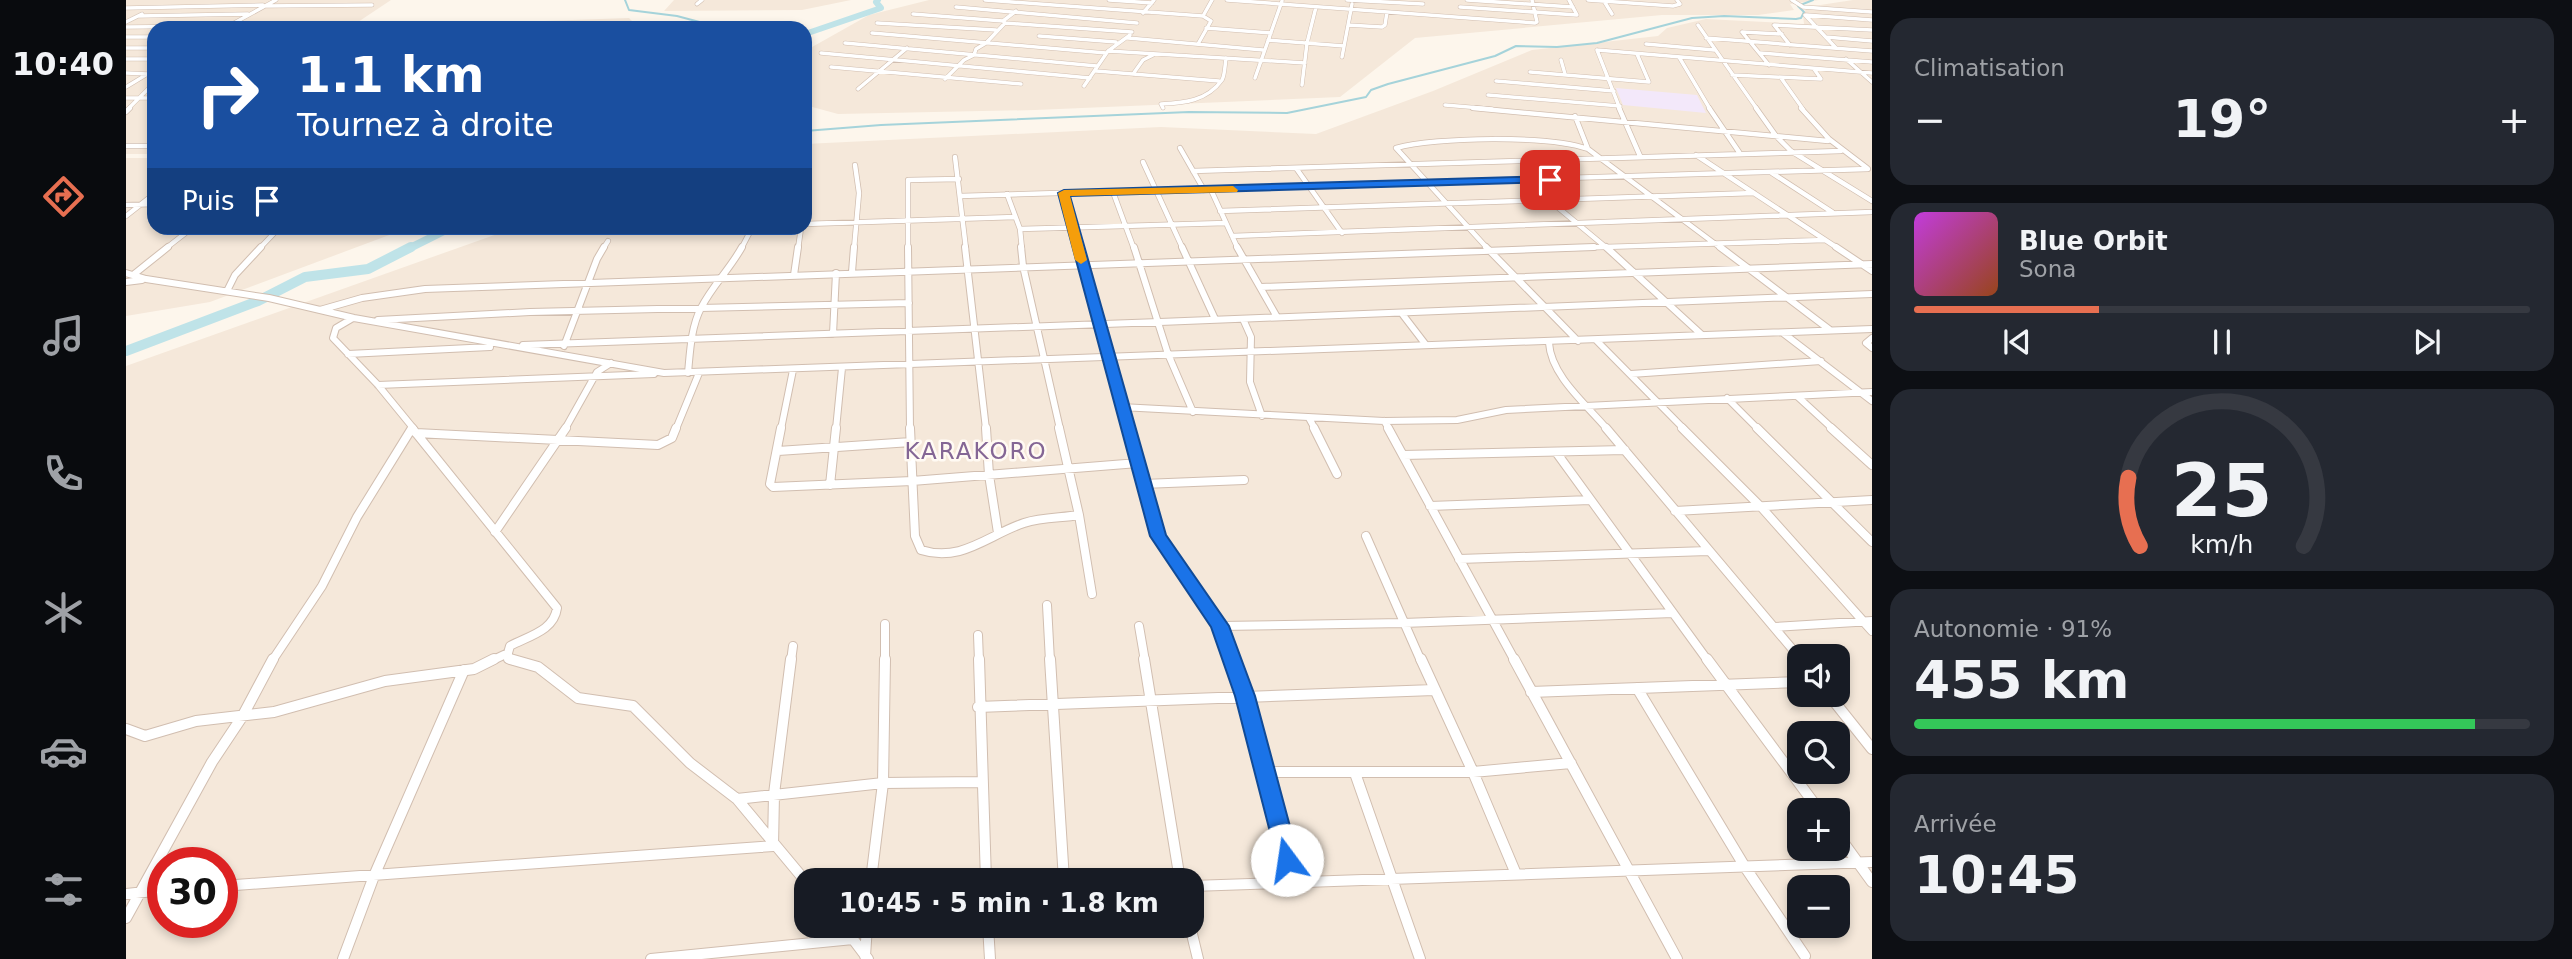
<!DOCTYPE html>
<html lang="fr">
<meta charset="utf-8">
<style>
:root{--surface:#171b24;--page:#242831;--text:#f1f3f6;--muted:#9ea1a6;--line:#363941;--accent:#e76f51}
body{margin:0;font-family:"DejaVu Sans",sans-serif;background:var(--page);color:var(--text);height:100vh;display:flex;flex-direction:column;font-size:26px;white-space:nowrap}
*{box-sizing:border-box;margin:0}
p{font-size:23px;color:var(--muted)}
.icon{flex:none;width:38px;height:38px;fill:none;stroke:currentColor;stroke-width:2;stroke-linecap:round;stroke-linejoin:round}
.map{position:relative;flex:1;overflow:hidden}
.panel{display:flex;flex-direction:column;gap:18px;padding:18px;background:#0d0f14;width:700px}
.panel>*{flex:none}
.guide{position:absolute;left:21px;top:21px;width:665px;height:214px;border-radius:21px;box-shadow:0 4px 10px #0003;background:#1a4fa0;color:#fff;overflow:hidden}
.fabs{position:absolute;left:1661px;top:644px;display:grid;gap:14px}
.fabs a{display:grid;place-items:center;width:63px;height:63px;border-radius:14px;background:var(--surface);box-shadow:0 4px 10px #0003;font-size:35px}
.speed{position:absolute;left:21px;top:847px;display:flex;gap:14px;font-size:35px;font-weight:700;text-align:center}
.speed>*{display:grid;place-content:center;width:91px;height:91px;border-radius:50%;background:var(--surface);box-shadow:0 4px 10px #0003;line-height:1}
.speed .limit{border:10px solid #d22;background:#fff;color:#111}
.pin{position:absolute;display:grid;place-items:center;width:60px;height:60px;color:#fff;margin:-30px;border-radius:14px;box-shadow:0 4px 10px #0006}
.me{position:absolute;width:77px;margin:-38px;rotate:346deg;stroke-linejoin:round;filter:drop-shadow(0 0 5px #0008)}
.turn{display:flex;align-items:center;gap:24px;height:147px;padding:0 35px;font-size:32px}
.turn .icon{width:91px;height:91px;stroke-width:2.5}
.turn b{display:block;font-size:49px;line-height:60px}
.then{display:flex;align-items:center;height:66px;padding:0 35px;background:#0003;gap:14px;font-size:26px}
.big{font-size:52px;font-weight:700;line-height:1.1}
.panel .card{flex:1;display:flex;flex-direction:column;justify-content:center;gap:10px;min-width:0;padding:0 24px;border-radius:21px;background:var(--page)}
.panel .dial{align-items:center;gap:0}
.dial svg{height:182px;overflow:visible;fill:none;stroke:var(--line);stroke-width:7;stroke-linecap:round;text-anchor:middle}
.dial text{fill:var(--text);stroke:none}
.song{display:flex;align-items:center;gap:21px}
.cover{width:84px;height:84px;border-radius:10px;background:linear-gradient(135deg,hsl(290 70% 55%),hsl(20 70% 35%))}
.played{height:7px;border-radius:4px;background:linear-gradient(90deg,var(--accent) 30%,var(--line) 30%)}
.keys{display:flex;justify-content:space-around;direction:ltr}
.heat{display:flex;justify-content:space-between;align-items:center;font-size:38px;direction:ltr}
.charge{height:10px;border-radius:5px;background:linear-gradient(90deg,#34c759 91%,var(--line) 0)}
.trip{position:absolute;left:668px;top:868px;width:410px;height:70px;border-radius:21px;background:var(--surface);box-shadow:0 4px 10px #0003;font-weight:700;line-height:70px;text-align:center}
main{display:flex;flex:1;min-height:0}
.tabs{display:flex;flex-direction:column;width:126px;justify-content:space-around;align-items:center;background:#090b0e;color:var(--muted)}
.tabs .icon{width:49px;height:49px}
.tabs .current{color:var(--accent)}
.tabs b{font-size:32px;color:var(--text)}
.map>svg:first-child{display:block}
.residential{fill:#f5e8da;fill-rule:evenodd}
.education{fill:#f3e8fa}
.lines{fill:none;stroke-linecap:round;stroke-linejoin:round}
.stream{stroke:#a5d3da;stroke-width:2}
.river-far2{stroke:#bfe3e8;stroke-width:6}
.river-far1{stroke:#bfe3e8;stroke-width:8}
.river{stroke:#bfe3e8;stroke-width:10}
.minor-far4-casing{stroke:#d1beb0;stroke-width:4.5}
.minor-far3-casing{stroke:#d1beb0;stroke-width:6}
.minor-far2-casing{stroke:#d1beb0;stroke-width:8}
.minor-far1-casing{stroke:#d1beb0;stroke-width:10}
.minor-casing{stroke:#d1beb0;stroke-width:12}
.minor-far4{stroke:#fff;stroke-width:3.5}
.minor-far3{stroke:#fff;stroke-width:4.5}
.minor-far2{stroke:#fff;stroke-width:6}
.minor-far1{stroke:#fff;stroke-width:8}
.minor{stroke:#fff;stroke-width:10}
.route{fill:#1a73e8;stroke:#114b97;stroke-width:2}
.slow{fill:#f59e0b}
.labels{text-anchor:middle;stroke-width:5;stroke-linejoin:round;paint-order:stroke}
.quarter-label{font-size:23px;letter-spacing:2px;fill:#846695;stroke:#fffaf3}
</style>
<main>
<nav class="tabs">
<b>10:40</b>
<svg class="icon current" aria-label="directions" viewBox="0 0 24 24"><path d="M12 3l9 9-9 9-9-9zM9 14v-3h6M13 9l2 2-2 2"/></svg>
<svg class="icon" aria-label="music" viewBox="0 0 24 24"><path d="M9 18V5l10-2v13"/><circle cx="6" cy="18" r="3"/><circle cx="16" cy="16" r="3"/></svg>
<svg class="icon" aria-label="phone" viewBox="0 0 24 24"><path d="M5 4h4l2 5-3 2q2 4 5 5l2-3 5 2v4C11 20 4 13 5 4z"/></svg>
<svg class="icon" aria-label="climate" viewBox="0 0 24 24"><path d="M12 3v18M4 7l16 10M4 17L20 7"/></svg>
<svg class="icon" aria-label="car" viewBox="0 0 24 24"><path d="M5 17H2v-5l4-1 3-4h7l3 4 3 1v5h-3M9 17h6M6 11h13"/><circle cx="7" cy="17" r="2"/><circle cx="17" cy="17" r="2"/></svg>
<svg class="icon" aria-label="filters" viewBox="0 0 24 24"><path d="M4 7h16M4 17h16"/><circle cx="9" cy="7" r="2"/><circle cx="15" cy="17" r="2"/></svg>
</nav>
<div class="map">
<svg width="1746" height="959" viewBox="0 0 1746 959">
<rect width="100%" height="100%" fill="#fdf6ec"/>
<path class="residential" d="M 0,0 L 265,0 L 223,28 L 503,18 L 513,28 L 28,28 L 28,154 L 0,154 Z
M 548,0 L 725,0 L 676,10 L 538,11 Z
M 803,0 L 1693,0 L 1664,4 L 1668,10 L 1632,15 L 1536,15 L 1289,38 L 1214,97 L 909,110 L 712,114 L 679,105 L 679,51 L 743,15 Z
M 1727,0 L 1746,0 L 1746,959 L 0,959 L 0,366 L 388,228 L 679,228 L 679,144 L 1035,127 L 1190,134 L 1307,91 L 1406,50 L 1532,36 L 1541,28 L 1580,19 L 1678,24 L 1677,15 L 1681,7 ZM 1673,656 L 1712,656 L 1712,695 L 1673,695 ZM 1673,733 L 1712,733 L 1712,772 L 1673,772 ZM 1673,810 L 1712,810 L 1712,849 L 1673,849 ZM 37,863 L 96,863 L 96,922 L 37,922 ZM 681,880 L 1066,880 L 1066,926 L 681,926 ZM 1673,887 L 1712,887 L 1712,926 L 1673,926 Z
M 0,158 L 28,158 L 28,228 L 282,228 L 84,302 L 0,316 Z"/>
<path class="education" d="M 1490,88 L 1571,95 L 1580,113 L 1497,105 Z"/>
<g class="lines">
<path class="stream" d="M 499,0 L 503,10 L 551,16 L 596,28
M 679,131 L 755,125 L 1063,112 L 1161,113 L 1240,97 L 1245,90 L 1262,84 L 1369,56 L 1390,46 L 1431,47 L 1471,43 L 1566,18 L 1598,16 L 1670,19 L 1675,18 L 1678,12 L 1672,6 L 1687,0"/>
<path class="river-far2" d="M 679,34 L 755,8 L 750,2 L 752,0"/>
<path class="river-far1" d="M 282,249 L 324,228"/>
<path class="river" d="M 0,351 L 132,301 L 179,277 L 242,269 L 285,247"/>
<defs>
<path id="minor-far4" d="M 859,0 L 1077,16 L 1085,21 L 1072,44
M 983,0 L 1026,3
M 1101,0 L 1409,23 L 1411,22 L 1406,0
M 1221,0 L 1297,4
M 1341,0 L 1447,7
M 1462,0 L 1547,6 L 1554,4 L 1551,0
M 1666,0 L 1677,7 L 1746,12
M 1478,1 L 1486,14
M 571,4 L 576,0
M 136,6 L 246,5
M 830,7 L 1011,23
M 1334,7 L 1451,15 L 1443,0
M 0,8 L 137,5
M 1017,13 L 1028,0
M 787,14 L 877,21
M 1679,15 L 1710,48
M 1680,15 L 1746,20
M 12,16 L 122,14
M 1077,16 L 1086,0
M 0,22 L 16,14
M 751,23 L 870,30
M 879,23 L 1006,32
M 1222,25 L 1256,27 L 1259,25 L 1261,12
M 1572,25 L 1631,109
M 0,27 L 103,26
M 99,28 L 150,0
M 1080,28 L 1145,33
M 1616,32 L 1643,65
M 1616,32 L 1656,34
M 746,33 L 980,53
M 913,36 L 990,42
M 0,37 L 28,37
M 1700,37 L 1746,41
M 1002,38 L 1137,50
M 1580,38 L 1746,51
M 1142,40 L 1218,46
M 719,43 L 971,66
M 1520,44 L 1588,50
M 1664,45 L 1648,25 L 1746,30
M 0,48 L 28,48
M 1471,50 L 1746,73
M 1471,50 L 1494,109
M 982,51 L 1179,63
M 695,53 L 964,78
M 1634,53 L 1746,62
M 1216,57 L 1226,4
M 1553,57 L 1584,109
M 0,59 L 28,59
M 1720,59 L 1746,82
M 1435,60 L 1439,74
M 705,67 L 895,84
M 970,71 L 1093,81
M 1404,72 L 1523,82 L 1511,54
M 0,73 L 22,74
M 1007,74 L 1017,60 L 1027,55
M 1606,75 L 1695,79 L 1688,69
M 1129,78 L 1156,1
M 1655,78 L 1677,109
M 819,79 L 838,60 L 848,55 L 850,49 L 860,43 L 879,23 L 877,21 L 890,11
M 1370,81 L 1488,91
M 1176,85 L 1181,43 L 1190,7
M 958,86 L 982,51 L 1004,35
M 0,87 L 28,70
M 732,89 L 781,48
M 1362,95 L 1494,106
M 0,98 L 28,98
M 1319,105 L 1366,109
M 1037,108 L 1035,104 C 1058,103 1081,101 1096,80 C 1099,75 1099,64 1100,58
M 2,109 L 28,83"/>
<path id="minor-far3" d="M 1347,108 L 1702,141
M 1493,108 L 1514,156
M 1583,108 L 1613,152
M 1630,108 L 1650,136 L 1665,151 L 1746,201
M 1675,108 L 1703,139 L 1741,168
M 0,112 L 4,108
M 1449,116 L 1462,149 L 1596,249
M 0,146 L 28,146
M 1054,148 L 1078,190
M 1570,155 L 1713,249
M 829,157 L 840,249
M 1017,162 L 1057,249
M 1170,168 L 1216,233
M 1067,171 L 1715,151
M 1646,173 L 1706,212
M 1400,181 L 1482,249
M 1085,190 L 1112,249
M 987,192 L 1008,249
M 938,193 L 953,249
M 881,194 L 894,229 L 896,249
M 834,196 L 1742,169
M 679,198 L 683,166
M 0,205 L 28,204
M 1094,211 L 1628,193
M 0,216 L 28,194
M 679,224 L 889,217
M 894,229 L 1100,223
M 1106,236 L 1746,212
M 39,249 L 66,228
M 133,249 L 153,228
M 477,249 L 482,241
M 615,249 L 626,228
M 672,249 L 675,228
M 728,249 L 733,193 L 729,165
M 782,249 L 782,180 L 833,179
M 1362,249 L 1270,148 C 1309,137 1424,135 1462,149
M 1414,249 L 1699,240"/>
<path id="minor-far2" d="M 782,247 L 784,429
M 839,247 L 860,429
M 895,247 L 897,266 L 934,429
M 953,247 L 1003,429
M 1008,247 L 1042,354 L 1067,412
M 1056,247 L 1089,319
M 1111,247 L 1151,317
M 1360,247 L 1452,341
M 1480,247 L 1576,335
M 1594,247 L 1704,330
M 1710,247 L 1746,271
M 726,272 L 728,247
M 0,273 L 20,279 L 143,298 L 228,318 L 538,373 L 1746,329
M 7,275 L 42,247
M 668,275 L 672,247
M 0,282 L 16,280
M 1135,287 L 1746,264
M 101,291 L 109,275 L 135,247
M 194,310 L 236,298 L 299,289 L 1468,247
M 1277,315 L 1300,345
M 227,318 L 210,328 L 207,338 L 252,385 L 288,429
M 1117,319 L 1125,337 L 1124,382 L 1136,416
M 252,320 L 404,312 L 783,303
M 1657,333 L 1746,401
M 707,334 L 710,273
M 1746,338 L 1740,343 L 1746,348
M 1470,340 L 1558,429
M 1423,343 C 1425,376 1461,405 1481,429
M 397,345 C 847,328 1296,314 1746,294
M 438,346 L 471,259 L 478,247
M 222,354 L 364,347
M 562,373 C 564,352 565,327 575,308 C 586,286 604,269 616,247
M 1505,374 L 1695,361
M 252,385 L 528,374
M 1671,396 L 1707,429
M 1601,398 L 1632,429
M 995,407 L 1258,421 L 1331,420 L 1380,410 L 1746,392
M 1183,418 L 1189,429
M 1258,421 L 1263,429
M 439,429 L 471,372 L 485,363
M 550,429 L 573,373
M 655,429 L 667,370
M 710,429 L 716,368"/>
<path id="minor-far1" d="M 286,428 L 431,608 C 428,631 402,636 384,646 L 382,653 L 365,661
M 655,428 L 644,484 L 647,487 L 786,481 L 1012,463
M 784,428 L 789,536 L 795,550 C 835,563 862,535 898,523 C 916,517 935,518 953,515
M 860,428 L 863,475 L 872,533
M 933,428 L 953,515 L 966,594
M 1002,428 L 1032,536 L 1094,626 L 1107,661
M 1188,428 L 1211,474
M 1262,428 L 1389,661
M 1480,428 L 1673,657
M 1556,428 L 1636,508 L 1746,631
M 1631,428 L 1746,542
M 1705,428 L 1746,465
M 290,433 L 532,445 L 546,438 L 550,428
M 652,451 L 785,442
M 1430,452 L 1582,661
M 1277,455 L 1499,450
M 1017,484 L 1118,480
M 704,485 L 710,428
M 1304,506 L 1464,500
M 1549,511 L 1746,500
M 369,532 L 440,428
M 1240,536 L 1295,661
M 1333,559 L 1582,551
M 921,605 L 924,661
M 1013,626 L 1019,661
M 1094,626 L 1277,623 L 1547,613
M 1649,627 L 1746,621
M 852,635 L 853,661
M 382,653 L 382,659 L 390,661
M 146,661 L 196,586 L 231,517 L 286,428
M 665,661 L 667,646
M 759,661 L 759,624"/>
<path id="minor" d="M 384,659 L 412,667 L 452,698 L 507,706 L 564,763 L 611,799 L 681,883
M 853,659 L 860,880
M 924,659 L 938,880
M 1018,659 L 1054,880
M 1106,659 L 1119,696 L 1167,881
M 1295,659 L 1347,772 L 1390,874
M 1388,659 L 1551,959
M 1581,659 L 1693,810
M 1511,688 L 1619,867 L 1679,956
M 1405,692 L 1673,682
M 1703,695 L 1746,749
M 852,707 L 1308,690
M 0,729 L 19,736 L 70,721 L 148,712 L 259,681 L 348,669 L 368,659
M 1139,772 L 1347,772 L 1445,763
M 1229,773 L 1294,959
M 611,799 L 757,783 L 855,782
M 1712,835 L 1746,882
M 745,880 L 757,783 L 759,659
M 96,886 L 647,846 L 648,794 L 665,659
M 1066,886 L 1746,862
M 0,894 L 37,890
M 0,918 L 86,762 L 116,717 L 147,659
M 717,926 L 742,959
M 862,926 L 864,959
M 1064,926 L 1072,959
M 739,956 L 741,926
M 217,959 L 248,876 L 338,670
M 525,959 L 727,939"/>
</defs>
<use href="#minor-far4" class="minor-far4-casing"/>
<use href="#minor-far3" class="minor-far3-casing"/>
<use href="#minor-far2" class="minor-far2-casing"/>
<use href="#minor-far1" class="minor-far1-casing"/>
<use href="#minor" class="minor-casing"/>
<use href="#minor-far4" class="minor-far4"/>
<use href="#minor-far3" class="minor-far3"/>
<use href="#minor-far2" class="minor-far2"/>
<use href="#minor-far1" class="minor-far1"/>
<use href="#minor" class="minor"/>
</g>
<path class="route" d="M 1424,176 L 1428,177 L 1428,182 L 944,196 L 1040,535 L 1103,626 L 1129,696 L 1173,860 L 1169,867 L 1161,870 L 1153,867 L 1109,696 L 1085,627 L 1024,536 L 932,193 L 938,190 Z"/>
<path class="slow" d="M 1107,186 L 1112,190 L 1111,192 L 944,196 L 961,260 L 955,264 L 949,260 L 932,193 L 938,190 Z"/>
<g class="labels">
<g class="quarter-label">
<text x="850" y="459">KARAKORO</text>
</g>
</g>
</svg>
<div class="fabs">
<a><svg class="icon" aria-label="sound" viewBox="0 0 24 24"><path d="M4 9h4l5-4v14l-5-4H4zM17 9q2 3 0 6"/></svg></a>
<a><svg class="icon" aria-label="search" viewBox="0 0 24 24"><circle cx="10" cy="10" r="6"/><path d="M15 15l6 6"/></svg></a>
<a>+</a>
<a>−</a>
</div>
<div class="speed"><div class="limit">30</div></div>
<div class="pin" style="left:1424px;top:180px;background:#d93025"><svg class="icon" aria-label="arrive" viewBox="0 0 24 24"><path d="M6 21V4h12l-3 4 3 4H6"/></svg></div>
<svg class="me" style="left:1161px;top:860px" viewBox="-20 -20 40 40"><circle r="19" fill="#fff"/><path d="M0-13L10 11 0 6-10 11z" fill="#1a73e8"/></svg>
<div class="trip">10:45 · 5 min · 1.8 km</div>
<div class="guide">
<div class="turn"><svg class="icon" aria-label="right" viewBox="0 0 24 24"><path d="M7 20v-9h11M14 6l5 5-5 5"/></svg><div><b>1.1 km</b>Tournez à droite</div></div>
<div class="then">Puis<svg class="icon" aria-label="arrive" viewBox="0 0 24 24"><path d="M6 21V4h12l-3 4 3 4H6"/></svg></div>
</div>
</div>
<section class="panel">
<div class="card"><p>Climatisation</p>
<div class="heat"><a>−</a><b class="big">19°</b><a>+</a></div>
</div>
<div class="card">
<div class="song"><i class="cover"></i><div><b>Blue Orbit</b><p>Sona</p></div></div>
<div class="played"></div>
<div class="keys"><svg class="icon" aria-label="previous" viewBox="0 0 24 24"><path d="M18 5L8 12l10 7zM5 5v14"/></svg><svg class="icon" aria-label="pause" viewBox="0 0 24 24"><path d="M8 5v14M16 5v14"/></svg><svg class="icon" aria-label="next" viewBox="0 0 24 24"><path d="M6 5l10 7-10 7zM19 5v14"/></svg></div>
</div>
<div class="card dial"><svg viewBox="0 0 100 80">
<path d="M14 69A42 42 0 1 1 86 69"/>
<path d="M14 69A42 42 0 0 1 9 39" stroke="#e76f51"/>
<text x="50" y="56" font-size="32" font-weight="700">25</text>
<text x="50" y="72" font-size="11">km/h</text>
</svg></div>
<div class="card"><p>Autonomie · 91%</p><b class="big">455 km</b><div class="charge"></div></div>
<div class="card"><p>Arrivée</p><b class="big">10:45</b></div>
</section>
</main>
